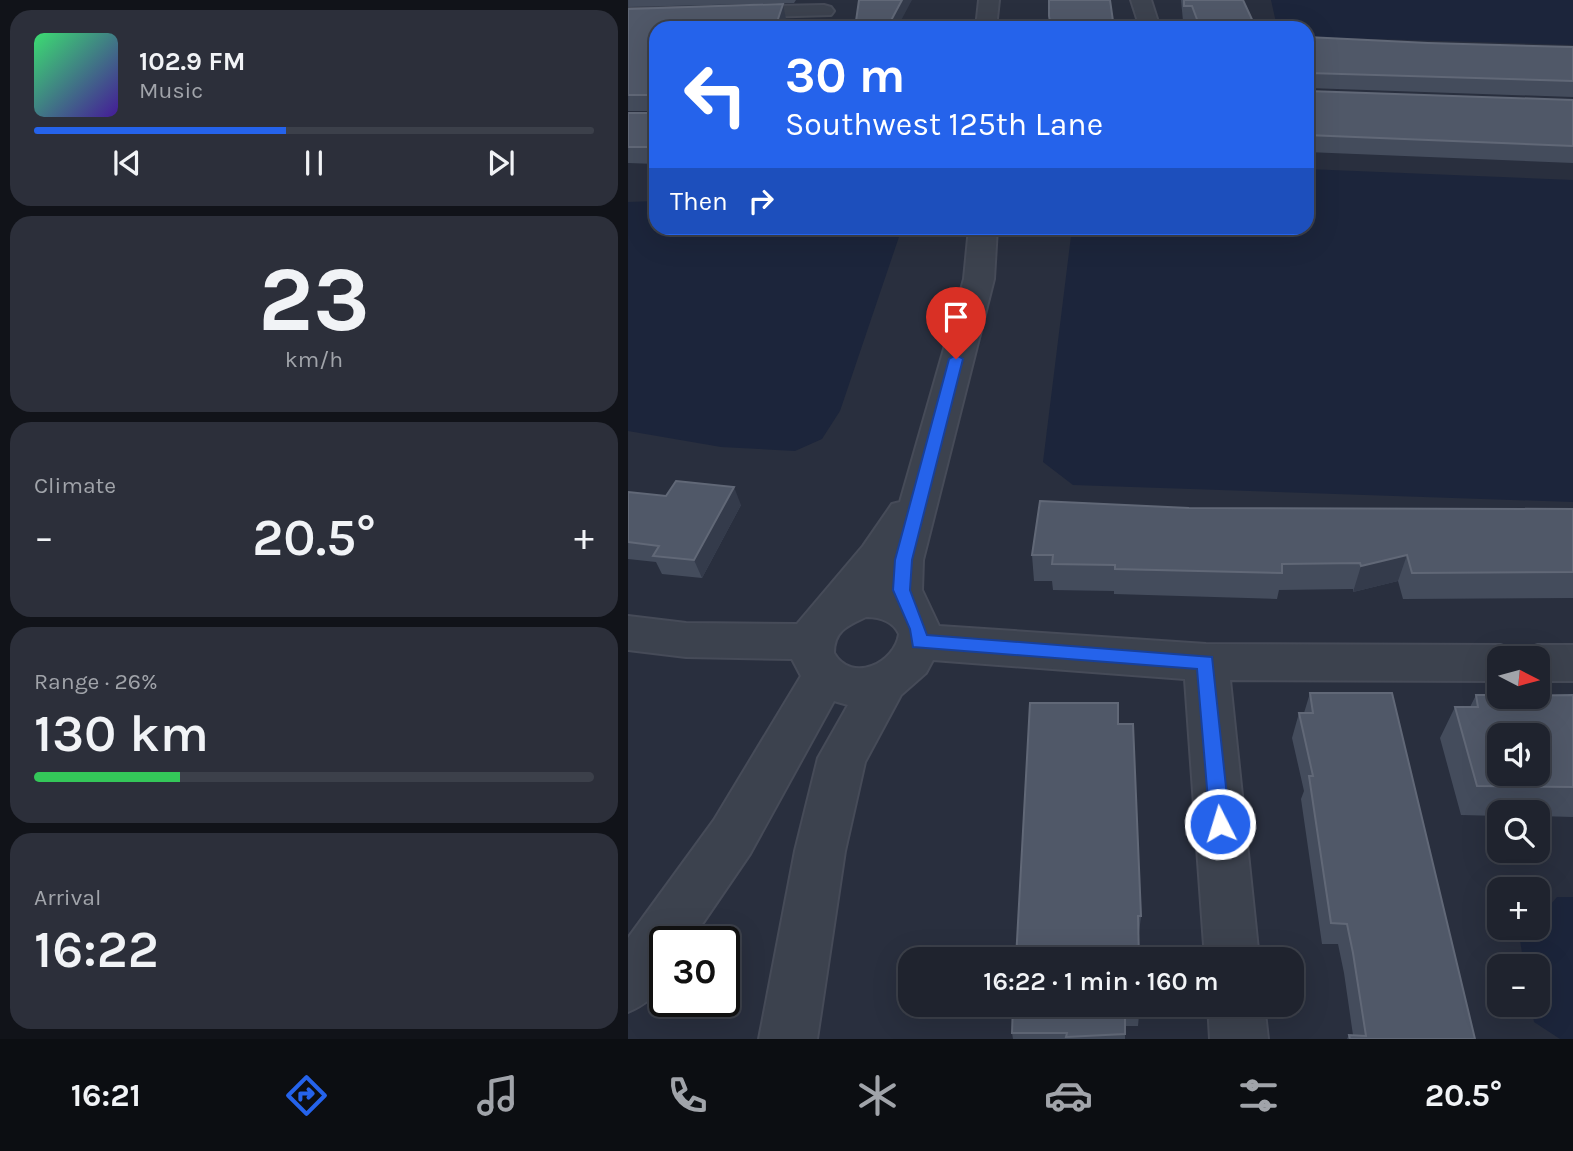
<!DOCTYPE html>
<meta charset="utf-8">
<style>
:root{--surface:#1f232e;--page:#2c2f3a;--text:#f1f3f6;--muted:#a1a4aa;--line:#3c404a;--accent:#2563eb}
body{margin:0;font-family:Karla,sans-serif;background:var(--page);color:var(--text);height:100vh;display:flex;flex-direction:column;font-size:26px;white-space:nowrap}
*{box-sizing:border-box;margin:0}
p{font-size:23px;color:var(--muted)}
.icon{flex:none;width:38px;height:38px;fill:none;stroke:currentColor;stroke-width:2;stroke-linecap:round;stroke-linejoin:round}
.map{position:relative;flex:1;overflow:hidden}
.sheet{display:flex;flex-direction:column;gap:10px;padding:10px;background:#111319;width:628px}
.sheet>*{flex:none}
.hud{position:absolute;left:21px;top:21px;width:665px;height:214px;border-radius:21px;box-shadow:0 7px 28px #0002,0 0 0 2px var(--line);background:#2563eb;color:#fff;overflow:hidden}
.needle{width:46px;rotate:96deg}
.buttons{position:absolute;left:859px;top:646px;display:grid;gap:14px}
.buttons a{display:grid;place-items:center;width:63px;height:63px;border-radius:14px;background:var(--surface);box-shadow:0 7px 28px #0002,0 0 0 2px var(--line);font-size:35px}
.speed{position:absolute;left:21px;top:926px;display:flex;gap:14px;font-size:35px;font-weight:700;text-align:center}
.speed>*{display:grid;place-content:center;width:91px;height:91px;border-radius:50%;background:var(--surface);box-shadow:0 7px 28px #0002,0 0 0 2px var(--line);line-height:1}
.speed .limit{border:4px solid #111;border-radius:10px;background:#fff;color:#111}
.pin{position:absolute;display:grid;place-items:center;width:60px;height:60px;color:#fff;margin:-72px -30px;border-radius:50% 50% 50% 0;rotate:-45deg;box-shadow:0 0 7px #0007}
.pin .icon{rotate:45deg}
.me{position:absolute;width:77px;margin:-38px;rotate:355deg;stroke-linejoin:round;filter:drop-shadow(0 0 5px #0008)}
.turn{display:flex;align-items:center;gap:24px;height:147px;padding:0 21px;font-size:32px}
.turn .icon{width:91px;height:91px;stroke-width:2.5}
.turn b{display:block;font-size:49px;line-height:60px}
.then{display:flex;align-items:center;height:66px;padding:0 21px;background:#0003;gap:14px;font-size:26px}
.big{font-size:52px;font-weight:600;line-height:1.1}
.sheet .card{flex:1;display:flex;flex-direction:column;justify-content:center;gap:10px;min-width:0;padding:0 24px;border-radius:21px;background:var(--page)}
.sheet .dial{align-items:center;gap:0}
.dial b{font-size:91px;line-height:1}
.song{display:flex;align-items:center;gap:21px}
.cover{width:84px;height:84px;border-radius:10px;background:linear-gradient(135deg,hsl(140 70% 55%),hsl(260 70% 35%))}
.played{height:7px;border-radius:4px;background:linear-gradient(90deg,var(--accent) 45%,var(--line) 45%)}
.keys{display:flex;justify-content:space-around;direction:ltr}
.heat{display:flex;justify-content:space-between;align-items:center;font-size:38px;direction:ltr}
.charge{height:10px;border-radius:5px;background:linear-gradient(90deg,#34c759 26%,var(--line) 0)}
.trip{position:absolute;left:270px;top:947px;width:406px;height:70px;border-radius:21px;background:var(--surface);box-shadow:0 7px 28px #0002,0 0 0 2px var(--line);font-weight:600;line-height:70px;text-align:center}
.dock{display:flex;height:112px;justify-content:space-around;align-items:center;background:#0c0e12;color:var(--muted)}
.dock .icon{width:49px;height:49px}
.dock .active{color:var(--accent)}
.dock b{font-size:32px;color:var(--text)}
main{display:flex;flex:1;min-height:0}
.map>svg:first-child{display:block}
.water{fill:#1c253b}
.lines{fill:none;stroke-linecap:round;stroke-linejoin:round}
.minor-casing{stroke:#464b58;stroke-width:4}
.minor{fill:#3c424e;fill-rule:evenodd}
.wall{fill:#444c5c}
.shaded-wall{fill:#343b4b}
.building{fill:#505868;stroke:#616877;stroke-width:2;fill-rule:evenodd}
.route{fill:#2563eb;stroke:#184099;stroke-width:2}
</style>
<main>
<section class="sheet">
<div class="card">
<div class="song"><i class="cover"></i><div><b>102.9 FM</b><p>Music</p></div></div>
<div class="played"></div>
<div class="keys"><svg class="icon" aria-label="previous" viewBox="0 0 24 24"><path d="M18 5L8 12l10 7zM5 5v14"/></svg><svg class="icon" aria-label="pause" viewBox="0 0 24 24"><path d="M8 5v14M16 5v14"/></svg><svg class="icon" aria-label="next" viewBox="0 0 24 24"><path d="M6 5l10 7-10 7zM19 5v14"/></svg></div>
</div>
<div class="card dial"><b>23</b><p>km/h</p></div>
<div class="card"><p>Climate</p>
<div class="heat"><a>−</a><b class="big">20.5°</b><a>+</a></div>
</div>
<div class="card"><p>Range · 26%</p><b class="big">130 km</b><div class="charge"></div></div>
<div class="card"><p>Arrival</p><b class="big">16:22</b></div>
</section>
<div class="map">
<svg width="945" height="1039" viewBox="0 0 945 1039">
<rect width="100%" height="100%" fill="#292f3e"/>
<path class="water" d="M 643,0 L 945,0 L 945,45 L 679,37 L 679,28 L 649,27 Z
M 679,169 L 945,180 L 945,502 L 445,485 L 415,462 L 444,228 L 679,228 Z
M 28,201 L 28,228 L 274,228 L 212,411 L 194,439 L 167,451 L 93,447 L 0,431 L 0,202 Z
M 929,897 L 945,897 L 945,1039 L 932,1039 L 906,1022 L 903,1005 L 910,1004 L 910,966 L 896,966 L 892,940 L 903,928 L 910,928 L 910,919 Z"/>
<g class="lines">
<defs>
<path id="minor" d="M 351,0 L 371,0 L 368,28 L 348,28 Z
M 503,0 L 523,0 L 532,28 L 512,28 Z
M 196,5 L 203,7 L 206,11 L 203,15 L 0,21 L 0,9 Z
M 341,228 L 369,228 L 366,279 L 295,560 L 294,590 L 311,626 L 578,644 L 872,645 L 887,650 L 891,657 L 895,650 L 910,645 L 945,645 L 945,681 L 910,681 L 910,658 L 872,658 L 872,681 L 602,680 L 631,959 L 577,959 L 557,679 L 305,660 L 298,673 L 273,695 L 237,762 L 217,851 L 189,1039 L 131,1039 L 167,851 L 190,758 L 220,705 L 206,701 L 122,854 L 62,942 L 37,942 C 37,978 37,996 0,1012 L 0,938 L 86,820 L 173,676 L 164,659 L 58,657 L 0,650 L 0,616 L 58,623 L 169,624 L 235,546 L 264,504 L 272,502 L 336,279 ZM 238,617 C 251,617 265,621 271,634 C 267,663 224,684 206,653 C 206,631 219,626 238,617 Z
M 580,1004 L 636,1004 L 640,1039 L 582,1039 Z"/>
</defs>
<use href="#minor" class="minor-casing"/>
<use href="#minor" class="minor"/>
</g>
<path class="wall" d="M 0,0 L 168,0 L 166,3 L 0,7 Z
M 553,0 L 615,0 L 628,28 L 566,28 L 563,21 L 555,21 Z
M 0,9 L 158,19 L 28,28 L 28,164 L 0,163 L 0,113 L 24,113 L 24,111 L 0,111 Z
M 679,37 L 800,43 L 945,47 L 945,97 L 680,88 L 680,91 L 945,100 L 945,163 L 679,152 Z
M 0,492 L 113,505 L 74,578 L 34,574 L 28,562 L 0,559 Z
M 561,508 L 945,509 L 945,598 L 775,599 L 770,581 L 725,592 L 725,589 L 651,590 L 649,599 L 486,594 L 486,591 L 425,590 L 424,581 L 406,581 L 404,555 Z
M 682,693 L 847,1039 L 719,1039 L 721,1035 L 725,1035 L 716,973 L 710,944 L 694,944 L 673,799 L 676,791 L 664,738 L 671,713 L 676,713 Z
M 848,695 L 945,695 L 945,817 L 910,816 L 910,812 L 872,812 L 872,816 L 833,815 L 812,738 L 827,707 L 842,707 Z
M 490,724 L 513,916 L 510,942 Z
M 385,1004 L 512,1004 L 510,1026 L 497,1026 L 497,1039 L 385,1039 L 384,1033 Z"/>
<path class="shaded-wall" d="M 274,0 L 284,0 L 269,28 L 259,28 Z
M 155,4 L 158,19 L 155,28 L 147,28 Z
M 106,487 L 113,505 L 74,578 L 66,560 Z
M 779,555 L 770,581 L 725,592 L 733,566 Z"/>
<path class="building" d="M 231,0 L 274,0 L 259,28 L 227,28 Z
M 421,0 L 482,0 L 486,28 L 423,28 L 421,16 Z
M 556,0 L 615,0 L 628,28 L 581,28 L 582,21 L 570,22 L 564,6 L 556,6 Z
M 155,4 L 147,28 L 28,28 L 28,147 L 0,147 L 0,113 L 24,113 L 25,95 L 0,95 L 0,9 Z
M 289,27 L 289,28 L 260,28 Z
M 679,37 L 800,43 L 945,47 L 945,81 L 681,73 L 680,91 L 945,100 L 945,146 L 679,135 Z
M 48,481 L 106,487 L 66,560 L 25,556 L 31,546 L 0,542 L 0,492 L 38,496 Z
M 412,501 L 561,508 L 945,509 L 945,572 L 784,573 L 779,555 L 733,566 L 732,563 L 654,564 L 654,573 L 487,569 L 487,565 L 424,564 L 425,555 L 404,555 Z
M 682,693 L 764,693 L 847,1039 L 722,1039 L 721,1035 L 738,1036 L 725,953 L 719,924 L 703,923 L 681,776 L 685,776 L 671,713 L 685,713 Z
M 848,695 L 872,695 L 872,696 L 945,695 L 945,787 L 849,786 L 827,707 L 850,707 ZM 872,735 L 910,735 L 910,774 L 872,774 Z
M 402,703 L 490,703 L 490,724 L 505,724 L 513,916 L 510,916 L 511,959 L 388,959 Z
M 385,1004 L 497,1004 L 497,1034 L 438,1037 L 439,1033 L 384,1033 Z"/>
<path class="route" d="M 328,355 L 335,359 L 284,560 L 282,590 L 299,635 L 584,657 L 602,824 L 599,831 L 592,834 L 585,831 L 582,824 L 569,669 L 285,647 L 282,629 L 265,590 L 267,560 L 321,359 Z"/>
</svg>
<div class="buttons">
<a><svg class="needle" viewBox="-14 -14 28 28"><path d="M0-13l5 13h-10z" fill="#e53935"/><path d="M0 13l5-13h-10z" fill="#a1a4aa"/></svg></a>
<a><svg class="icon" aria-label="sound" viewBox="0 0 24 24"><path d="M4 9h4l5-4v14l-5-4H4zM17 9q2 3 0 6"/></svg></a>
<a><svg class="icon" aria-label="search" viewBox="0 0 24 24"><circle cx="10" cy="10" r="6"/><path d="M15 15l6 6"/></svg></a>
<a>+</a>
<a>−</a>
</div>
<div class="speed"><div class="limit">30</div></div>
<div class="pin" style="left:328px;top:359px;background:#d93025"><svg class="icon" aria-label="arrive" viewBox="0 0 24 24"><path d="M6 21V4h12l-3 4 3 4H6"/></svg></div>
<svg class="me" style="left:592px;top:824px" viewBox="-20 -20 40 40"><circle r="17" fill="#2563eb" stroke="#fff" stroke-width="3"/><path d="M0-11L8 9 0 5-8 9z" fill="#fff"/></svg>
<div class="trip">16:22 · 1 min · 160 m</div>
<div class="hud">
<div class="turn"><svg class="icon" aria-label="left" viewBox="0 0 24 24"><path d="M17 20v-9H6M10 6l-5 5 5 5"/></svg><div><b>30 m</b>Southwest 125th Lane</div></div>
<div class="then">Then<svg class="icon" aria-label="right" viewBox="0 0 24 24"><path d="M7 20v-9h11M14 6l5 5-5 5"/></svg></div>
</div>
</div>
</main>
<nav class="dock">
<b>16:21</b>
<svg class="icon active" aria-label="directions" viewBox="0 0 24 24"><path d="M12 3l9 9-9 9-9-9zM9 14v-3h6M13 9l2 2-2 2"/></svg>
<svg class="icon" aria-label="music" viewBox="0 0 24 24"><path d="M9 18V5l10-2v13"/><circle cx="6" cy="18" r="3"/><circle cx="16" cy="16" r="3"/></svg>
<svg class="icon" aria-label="phone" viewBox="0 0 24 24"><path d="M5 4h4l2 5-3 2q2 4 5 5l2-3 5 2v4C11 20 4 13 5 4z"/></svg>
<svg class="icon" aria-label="climate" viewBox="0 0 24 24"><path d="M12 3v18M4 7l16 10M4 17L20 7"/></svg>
<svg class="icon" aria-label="car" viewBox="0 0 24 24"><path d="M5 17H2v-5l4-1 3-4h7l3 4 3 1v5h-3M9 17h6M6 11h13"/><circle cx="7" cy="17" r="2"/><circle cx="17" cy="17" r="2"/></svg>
<svg class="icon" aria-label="filters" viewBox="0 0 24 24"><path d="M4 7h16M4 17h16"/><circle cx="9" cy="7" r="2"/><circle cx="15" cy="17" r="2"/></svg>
<b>20.5°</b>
</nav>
